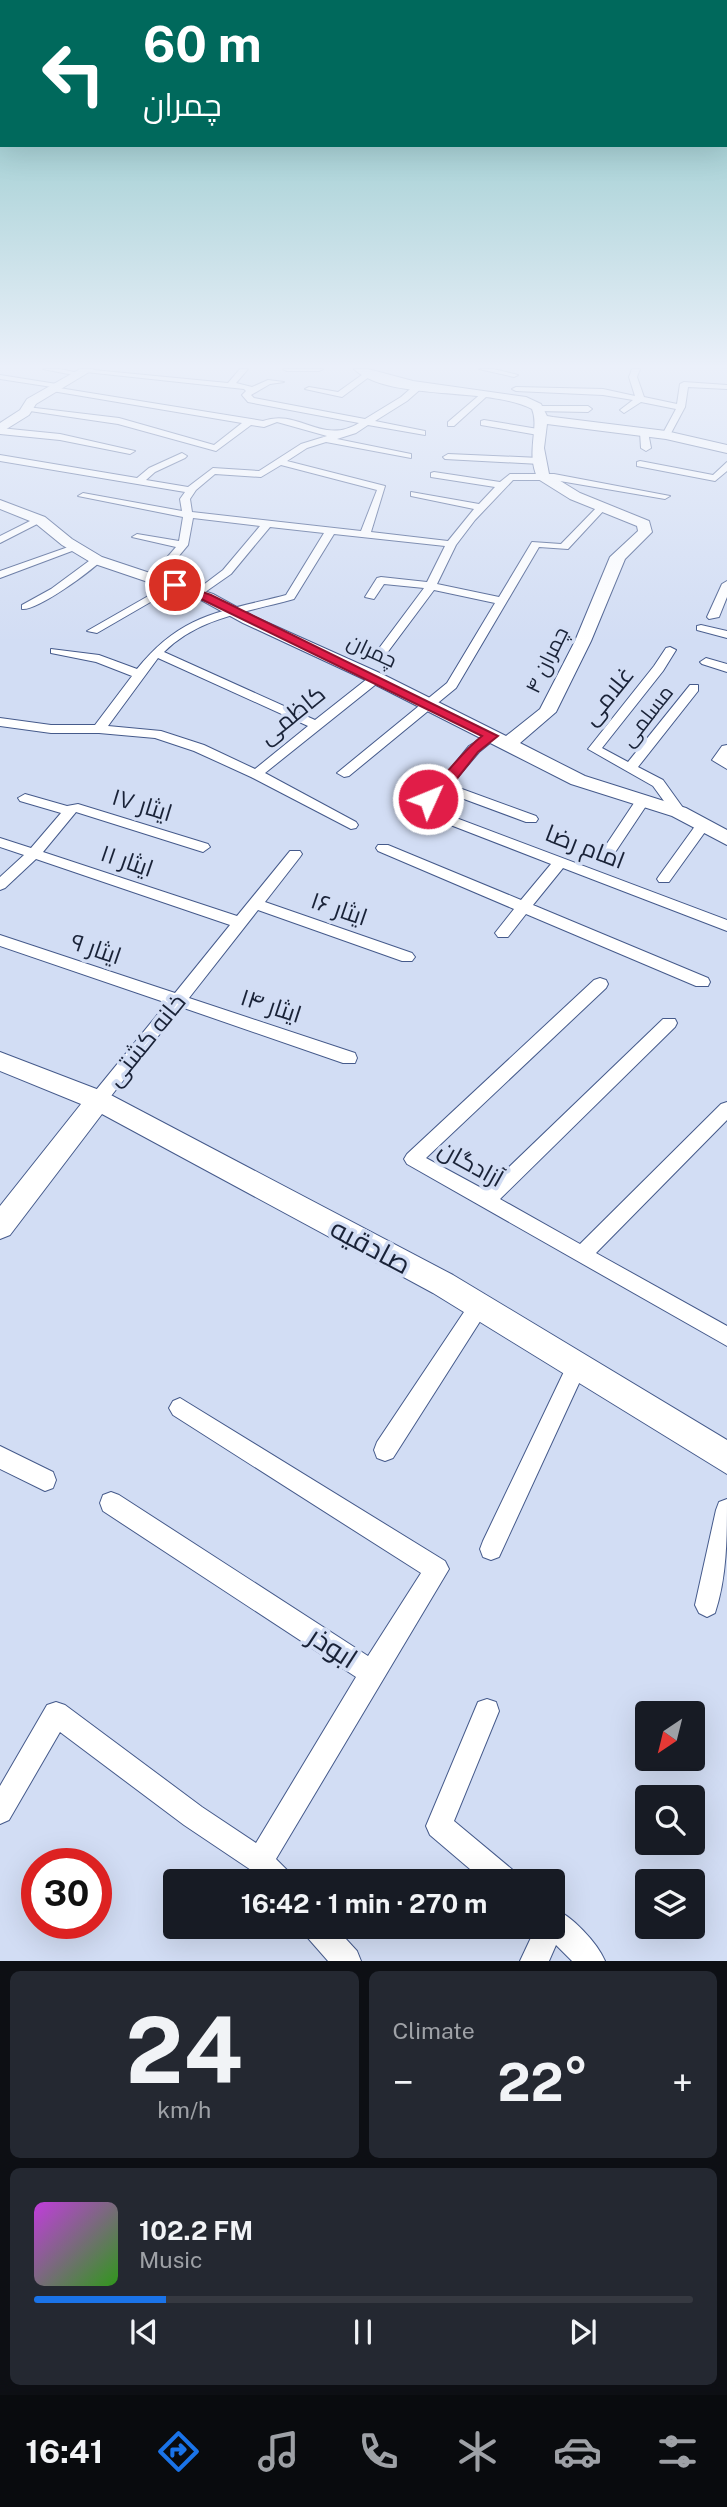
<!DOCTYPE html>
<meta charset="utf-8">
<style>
:root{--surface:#171b24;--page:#242831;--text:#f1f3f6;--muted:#9ea1a6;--line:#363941;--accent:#1a73e8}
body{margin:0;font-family:"Public Sans",Cairo,sans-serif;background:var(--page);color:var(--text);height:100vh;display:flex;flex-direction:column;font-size:26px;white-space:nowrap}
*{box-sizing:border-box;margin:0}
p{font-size:23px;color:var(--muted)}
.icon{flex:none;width:38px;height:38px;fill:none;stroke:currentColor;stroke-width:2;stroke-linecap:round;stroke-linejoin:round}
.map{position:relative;height:1961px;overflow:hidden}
.panel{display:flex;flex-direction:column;gap:10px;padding:10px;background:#0d0f14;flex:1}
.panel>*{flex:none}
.banner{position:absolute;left:0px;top:0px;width:728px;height:147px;box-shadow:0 7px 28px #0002;background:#00695c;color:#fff;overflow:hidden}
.needle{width:46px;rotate:215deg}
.buttons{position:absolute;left:635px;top:1701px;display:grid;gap:14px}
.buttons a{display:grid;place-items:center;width:70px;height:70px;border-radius:7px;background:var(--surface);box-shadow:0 7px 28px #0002;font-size:35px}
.speed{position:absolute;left:21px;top:1848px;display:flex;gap:14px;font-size:35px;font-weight:700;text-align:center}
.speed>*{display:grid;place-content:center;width:91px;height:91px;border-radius:50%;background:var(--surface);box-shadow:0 7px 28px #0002;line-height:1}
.speed .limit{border:10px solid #d22;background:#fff;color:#111}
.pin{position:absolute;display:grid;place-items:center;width:60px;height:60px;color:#fff;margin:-30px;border:4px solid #fff;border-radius:50%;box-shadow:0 2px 7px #0007}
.me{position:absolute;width:77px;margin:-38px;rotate:46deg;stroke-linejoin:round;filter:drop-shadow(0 0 5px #0008)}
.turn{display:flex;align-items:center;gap:24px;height:147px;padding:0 28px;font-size:32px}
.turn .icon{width:91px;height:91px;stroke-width:2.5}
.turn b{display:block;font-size:49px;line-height:60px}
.big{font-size:52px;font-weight:700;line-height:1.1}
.panel .widget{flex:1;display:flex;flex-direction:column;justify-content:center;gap:10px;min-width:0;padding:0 24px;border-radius:10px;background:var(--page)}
.panel .dial{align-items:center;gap:0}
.dial b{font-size:91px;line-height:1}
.song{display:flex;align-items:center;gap:21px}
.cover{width:84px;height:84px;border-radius:10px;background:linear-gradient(135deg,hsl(290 70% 55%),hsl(110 70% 35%))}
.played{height:7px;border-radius:4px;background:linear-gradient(90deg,var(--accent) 20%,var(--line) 20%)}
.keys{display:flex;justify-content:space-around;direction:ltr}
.heat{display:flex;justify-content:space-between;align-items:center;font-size:38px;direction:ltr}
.panel .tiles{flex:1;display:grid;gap:10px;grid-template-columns:1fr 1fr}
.widget:last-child{grid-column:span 2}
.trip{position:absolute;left:163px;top:1869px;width:402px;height:70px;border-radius:7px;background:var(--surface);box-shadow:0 7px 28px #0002;font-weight:700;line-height:70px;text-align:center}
.tabs{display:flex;height:112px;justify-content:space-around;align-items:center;background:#090b0e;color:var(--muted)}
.tabs .icon{width:49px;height:49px}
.tabs .selected{color:var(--accent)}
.tabs b{font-size:32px;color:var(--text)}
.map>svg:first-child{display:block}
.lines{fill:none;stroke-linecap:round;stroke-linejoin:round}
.street-casing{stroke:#455a8b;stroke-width:2}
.secondary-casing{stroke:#455a8b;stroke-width:2}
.street{fill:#fff;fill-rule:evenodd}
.secondary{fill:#fff;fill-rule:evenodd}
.route{fill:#e11d48;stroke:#92132f;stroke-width:2}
.labels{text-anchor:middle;stroke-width:7;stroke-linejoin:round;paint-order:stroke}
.far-street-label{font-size:21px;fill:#192237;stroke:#d2ddf4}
.street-label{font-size:24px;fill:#192237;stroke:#d2ddf4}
.near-street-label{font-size:28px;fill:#192237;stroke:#d2ddf4}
</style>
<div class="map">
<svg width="727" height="1961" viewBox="0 0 727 1961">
<rect width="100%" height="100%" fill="#d2ddf4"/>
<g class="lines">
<defs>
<path id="street" d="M 43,369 L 60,369 L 83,374 L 79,376 Z
M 83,369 L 228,383 L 240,369 L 248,369 L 236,383 L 252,387 L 268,380 L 284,382 L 270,384 L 251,395 L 254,398 L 365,419 L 401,397 L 417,383 L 423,383 L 423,387 L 407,401 L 375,421 L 425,431 L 425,435 L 368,425 L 356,433 L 337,439 L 411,454 L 411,458 L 326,442 L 307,448 L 287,461 L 385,486 L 371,532 L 448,541 L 474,509 L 411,496 L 411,492 L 479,504 L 495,487 L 431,477 L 431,473 L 434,472 L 500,482 L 510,474 L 554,474 L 670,496 L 665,499 L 554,480 L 513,480 L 475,520 L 456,545 L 437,584 L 499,597 L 532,542 L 561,544 L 599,505 L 607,507 L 568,549 L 539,547 L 456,688 L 349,776 L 344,777 L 337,773 L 447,683 L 495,603 L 434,590 L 387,653 L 379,653 L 377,651 L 424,588 L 384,584 L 374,599 L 365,597 L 377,578 L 381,577 L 427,582 L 445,546 L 334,534 L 294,599 C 248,612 199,617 164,652 L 315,720 L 372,675 L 380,675 L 380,681 L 265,773 L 356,822 L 358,825 L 356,828 L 351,829 L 251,777 L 194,751 L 155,738 L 99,733 L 51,733 L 0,726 L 0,718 L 51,725 L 95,725 L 132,676 L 96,662 L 51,653 L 51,649 L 99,655 L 137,669 C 182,613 221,612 286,595 L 324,533 L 270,527 L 231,574 L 198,597 L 193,594 L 194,592 L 223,570 L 260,526 L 193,518 L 188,545 L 159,580 L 151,580 L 151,576 L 176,547 L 132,537 L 137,534 L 179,541 L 183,517 L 78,496 L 83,493 L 182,511 L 180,499 L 185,492 L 0,461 L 0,455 L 137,478 L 149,468 L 182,453 L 187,456 L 185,458 L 155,472 L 146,480 L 188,487 L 213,468 L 259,471 L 301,444 L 327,436 L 277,422 L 264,427 L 251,425 L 216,451 L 118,424 L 23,410 L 27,407 L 119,418 L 214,445 L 242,423 L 52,391 L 48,389 L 52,387 L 0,379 L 0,375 L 63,385 L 53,387 L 263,421 C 299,408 322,446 359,423 L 248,402 L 242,395 L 246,391 L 244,389 L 86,372 ZM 281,465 L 377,490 L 361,531 L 192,512 L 190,499 L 196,490 L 215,474 L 261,477 ZM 158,658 L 308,726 L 255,769 L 204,745 L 161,731 L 108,726 Z
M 283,369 L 323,369 L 319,371 L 287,371 Z
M 479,369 L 494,369 L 518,375 L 514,377 Z
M 632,369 L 640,369 L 637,377 L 644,397 L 677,404 L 680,384 L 684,382 L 727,385 L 727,389 L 688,387 L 685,407 L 670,435 L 666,438 L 662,435 L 676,409 L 641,402 L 624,413 L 620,410 L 633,400 L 603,395 L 516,391 L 512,389 L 516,387 L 603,389 L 635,396 L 629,377 Z
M 366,372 L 373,374 L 342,397 L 305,389 L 309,387 L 338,392 Z
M 483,392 L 487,395 L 486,397 L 454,426 L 448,426 L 448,422 Z
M 537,406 L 588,406 L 592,409 L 588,412 L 534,411 L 533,409 Z
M 484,420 L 538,429 L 542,432 L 538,435 L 481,425 L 481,421 Z
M 0,428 L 60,434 L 135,451 L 130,454 L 60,440 L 0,434 Z
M 644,429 L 648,432 L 651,448 L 646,451 L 641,448 L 640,432 Z
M 448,454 L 540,458 L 545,461 L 540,464 L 445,459 L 443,457 Z
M 640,461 L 713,475 L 727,462 L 727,471 L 715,481 L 637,466 L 637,462 Z
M 36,518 L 45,520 L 0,543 L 0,536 Z
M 71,546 L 80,548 L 0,578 L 0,571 Z
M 93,558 L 102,560 C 90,572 37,611 22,609 L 22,605 L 51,589 Z
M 727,581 L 727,597 L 719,617 L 709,619 L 707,617 L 722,584 Z
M 171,583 L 180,585 L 97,633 L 87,631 Z
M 701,625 L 727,631 L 727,638 L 697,630 L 697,626 Z
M 670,647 L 676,650 L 663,671 L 602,748 L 628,762 L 690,685 L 698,685 L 698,691 L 638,767 L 663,780 L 686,812 L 679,816 L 674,815 L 653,786 L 588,749 L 654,666 L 666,648 Z
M 706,658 L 727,664 L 727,672 L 702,664 L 700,662 Z
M 491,732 L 495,733 L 495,739 L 479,752 L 451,785 L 536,816 L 538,819 L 536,822 L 526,822 L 445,792 L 428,803 L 421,799 L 438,784 L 469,746 Z
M 727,745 L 727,769 L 712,760 L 722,746 Z
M 25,794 L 67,806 L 78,804 L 208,844 L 210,847 L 203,852 L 76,812 L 43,852 L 237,916 L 290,851 L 300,851 L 302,854 L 300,857 L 265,902 L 412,953 L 415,957 L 412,961 L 402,961 L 258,910 L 189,998 L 355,1053 L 357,1058 L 355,1063 L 343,1063 L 181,1007 L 104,1105 L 98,1107 L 92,1105 L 89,1100 L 92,1095 L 167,1003 L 0,946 L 0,935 L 175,993 L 230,925 L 36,859 L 5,888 L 0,890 L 0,877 L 24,855 L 0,847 L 0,838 L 31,848 L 61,813 L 20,801 L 18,798 Z
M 643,796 L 650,800 L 608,863 L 598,863 L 596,860 L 638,797 Z
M 427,807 L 727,920 L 727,931 L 563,868 L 533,905 L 708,978 L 710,982 L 708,986 L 696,986 L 526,914 L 508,937 L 498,937 L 495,933 L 514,909 L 378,851 L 376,848 L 378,845 L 388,845 L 521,900 L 551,864 L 422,814 L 420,811 L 422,808 Z
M 703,821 L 710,825 L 669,882 L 659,882 L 657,879 L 659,876 L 698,822 Z
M 600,978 L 606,980 L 608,984 L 606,988 L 426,1158 L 485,1190 L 663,1019 L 675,1019 L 677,1023 L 675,1027 L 500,1199 L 580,1244 L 721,1104 L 727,1102 L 727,1120 L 596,1253 L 727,1326 L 727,1346 L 407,1164 L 404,1159 L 407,1154 L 594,980 Z
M 479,1297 L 486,1300 L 489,1306 L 486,1312 L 393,1458 L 385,1461 L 377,1458 L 374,1450 L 377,1442 L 472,1300 Z
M 577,1356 L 584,1359 L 587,1366 L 499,1557 L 491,1560 L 483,1557 L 480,1549 L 483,1541 L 570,1359 Z
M 180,1398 L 445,1561 L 449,1569 L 276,1859 L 288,1871 L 291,1881 L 260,1881 L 251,1870 L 184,1825 L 60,1732 L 9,1820 L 0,1824 L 0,1786 L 47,1705 L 56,1702 L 65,1705 L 202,1807 L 256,1843 L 356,1677 L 103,1511 L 100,1503 L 103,1495 L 111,1492 L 119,1495 L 368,1656 L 421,1573 L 173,1415 L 169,1408 L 173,1401 Z
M 0,1446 L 53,1472 L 56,1480 L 53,1488 L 45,1491 L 0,1469 Z
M 727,1499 C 727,1537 727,1577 715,1613 L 707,1617 L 699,1613 L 695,1605 L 716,1510 L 719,1502 Z
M 487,1699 L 496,1702 L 499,1711 L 454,1821 L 514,1871 L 517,1881 L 484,1881 L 430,1835 L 426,1826 L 478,1702 Z
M 553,1908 C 572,1916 597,1942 605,1961 L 572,1961 L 556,1945 L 549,1961 L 520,1961 L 536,1927 L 553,1927 Z
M 303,1927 L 335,1927 L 357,1951 L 361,1961 L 328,1961 L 307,1937 Z"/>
<path id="secondary" d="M 80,369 L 94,369 L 36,404 L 29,415 L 0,433 L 0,423 L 20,410 L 27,399 Z
M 354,369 L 368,369 L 413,381 L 526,397 L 541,404 L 547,416 L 553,417 L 666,431 L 727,445 L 727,453 L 666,439 L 547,424 L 544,448 L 549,474 L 580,493 L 649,521 L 652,532 L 625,559 L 591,641 L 556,712 L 520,743 L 585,776 L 686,808 L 727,830 L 727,845 L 672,816 L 571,784 L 370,682 L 243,623 L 201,600 L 92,563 L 62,545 L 35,523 L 0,509 L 0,500 L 45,517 L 72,539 L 102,557 L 213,594 L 255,617 L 382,674 L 506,736 L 540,709 L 575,641 L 610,557 L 638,531 L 637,526 L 570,499 L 538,479 C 525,452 540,428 532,409 C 489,386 389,402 354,369 Z
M 0,1052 L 107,1093 L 453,1275 L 727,1440 L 727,1474 L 433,1293 L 102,1114 L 10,1235 L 0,1239 L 0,1206 L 81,1104 L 0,1071 Z"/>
</defs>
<use href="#street" class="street-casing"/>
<use href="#secondary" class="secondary-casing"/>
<use href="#street" class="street"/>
<use href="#secondary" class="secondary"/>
</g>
<linearGradient id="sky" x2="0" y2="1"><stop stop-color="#7ebfc0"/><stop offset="0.57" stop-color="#ebf0fa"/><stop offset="1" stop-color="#ebf0fa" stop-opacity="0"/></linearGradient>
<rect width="727" height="643" fill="url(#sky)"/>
<path class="route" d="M 175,582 L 211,595 L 498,736 L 478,752 L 448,790 L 433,802 L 423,802 L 423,796 C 445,778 460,753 482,736 L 203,600 L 171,588 L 171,583 Z"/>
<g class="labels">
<g class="far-street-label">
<text transform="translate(372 651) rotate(25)" y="7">چمران</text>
<text transform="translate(547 660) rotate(-64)" y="7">چمران ۴</text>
<text transform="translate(647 716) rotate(-52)" y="7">مسلمی</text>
</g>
<g class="street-label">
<text transform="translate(608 696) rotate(-51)" y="8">غلامی</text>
<text transform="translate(292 715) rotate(-39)" y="8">کاظمی</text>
<text transform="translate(142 805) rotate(17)" y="8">ایثار ۱۷</text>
<text transform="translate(585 847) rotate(21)" y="8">امام رضا</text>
<text transform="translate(127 861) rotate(19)" y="8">ایثار ۱۱</text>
<text transform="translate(339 909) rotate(19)" y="8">ایثار ۱۶</text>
<text transform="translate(96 949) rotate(19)" y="8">ایثار ۹</text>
<text transform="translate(271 1006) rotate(18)" y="8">ایثار ۱۴</text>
<text transform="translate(146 1040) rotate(-51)" y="8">خانه کشتی</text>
<text transform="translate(471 1164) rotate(29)" y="8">آزادگان</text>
</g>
<g class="near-street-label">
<text transform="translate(371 1246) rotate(28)" y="10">صادقیه</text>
<text transform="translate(333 1647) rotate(33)" y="10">ابوذر</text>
</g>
</g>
</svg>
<div class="buttons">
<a><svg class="needle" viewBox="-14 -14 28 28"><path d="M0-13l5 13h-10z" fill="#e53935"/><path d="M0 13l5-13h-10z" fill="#9ea1a6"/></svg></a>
<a><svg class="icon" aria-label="search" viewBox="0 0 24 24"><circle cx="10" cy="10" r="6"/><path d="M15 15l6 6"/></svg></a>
<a><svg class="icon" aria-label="layers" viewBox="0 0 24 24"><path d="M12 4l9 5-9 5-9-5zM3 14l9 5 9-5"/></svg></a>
</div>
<div class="speed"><div class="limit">30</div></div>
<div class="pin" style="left:175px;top:585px;background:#d93025"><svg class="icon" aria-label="arrive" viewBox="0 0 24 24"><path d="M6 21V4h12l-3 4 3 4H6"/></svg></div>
<svg class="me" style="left:428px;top:799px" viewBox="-20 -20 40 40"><circle r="17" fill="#e11d48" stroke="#fff" stroke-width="3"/><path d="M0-11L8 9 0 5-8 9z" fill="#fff"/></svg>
<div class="trip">16:42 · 1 min · 270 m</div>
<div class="banner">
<div class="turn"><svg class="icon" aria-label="left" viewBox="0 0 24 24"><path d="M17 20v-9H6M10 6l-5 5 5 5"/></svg><div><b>60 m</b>چمران</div></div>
</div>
</div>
<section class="panel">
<div class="tiles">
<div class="widget dial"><b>24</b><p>km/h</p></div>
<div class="widget"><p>Climate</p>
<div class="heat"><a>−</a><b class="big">22°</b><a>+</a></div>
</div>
<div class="widget">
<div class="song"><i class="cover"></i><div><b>102.2 FM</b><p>Music</p></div></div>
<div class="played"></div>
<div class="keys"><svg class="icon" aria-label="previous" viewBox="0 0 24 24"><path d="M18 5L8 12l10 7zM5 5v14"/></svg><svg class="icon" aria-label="pause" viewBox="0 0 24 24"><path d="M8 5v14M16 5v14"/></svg><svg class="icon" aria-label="next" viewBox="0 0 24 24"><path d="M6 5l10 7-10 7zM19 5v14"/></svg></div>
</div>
</div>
</section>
<nav class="tabs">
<b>16:41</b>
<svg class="icon selected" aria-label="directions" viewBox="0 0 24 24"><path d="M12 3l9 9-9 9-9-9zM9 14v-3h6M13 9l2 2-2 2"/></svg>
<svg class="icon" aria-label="music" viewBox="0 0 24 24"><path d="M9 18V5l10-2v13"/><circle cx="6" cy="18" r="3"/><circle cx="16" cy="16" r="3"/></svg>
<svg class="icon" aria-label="phone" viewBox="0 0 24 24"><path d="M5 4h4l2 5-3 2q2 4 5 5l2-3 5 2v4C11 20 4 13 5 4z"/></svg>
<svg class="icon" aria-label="climate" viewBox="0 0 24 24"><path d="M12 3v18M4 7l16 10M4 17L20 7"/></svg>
<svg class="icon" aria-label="car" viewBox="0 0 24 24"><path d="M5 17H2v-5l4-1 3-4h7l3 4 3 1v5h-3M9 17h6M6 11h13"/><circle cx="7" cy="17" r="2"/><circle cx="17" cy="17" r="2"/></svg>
<svg class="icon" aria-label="filters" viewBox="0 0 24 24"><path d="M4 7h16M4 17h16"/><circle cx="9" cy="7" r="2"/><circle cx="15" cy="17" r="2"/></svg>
</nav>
